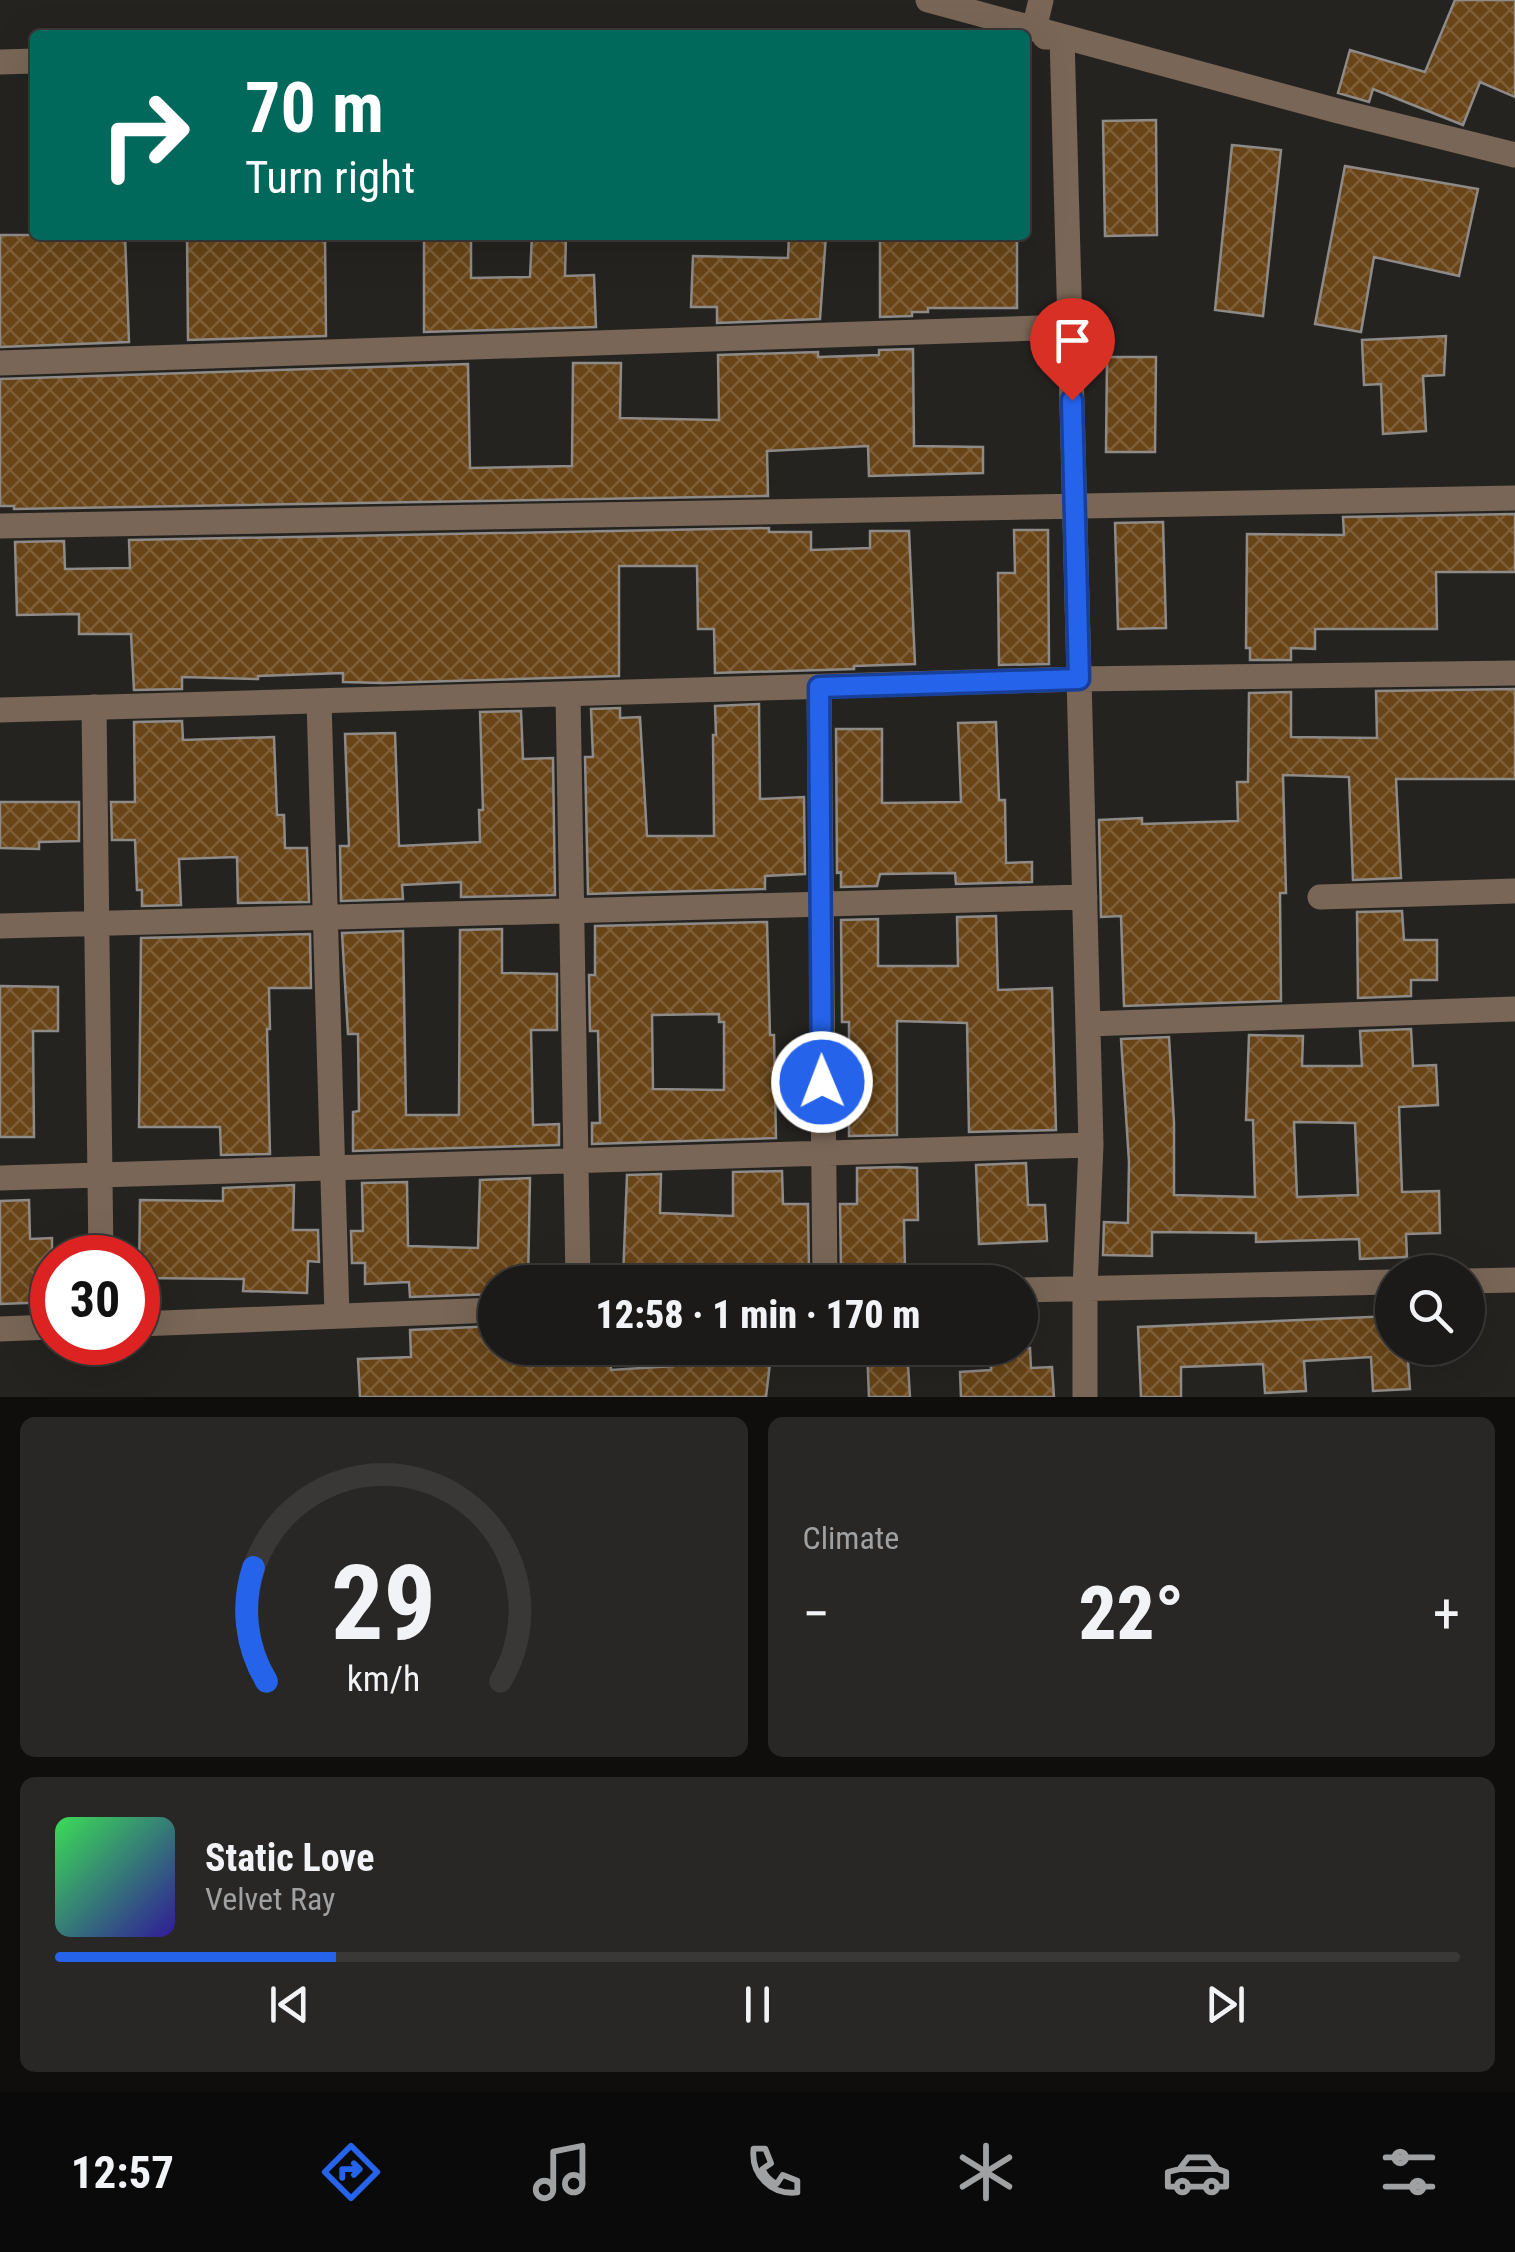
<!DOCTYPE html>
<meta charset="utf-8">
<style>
:root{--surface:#1c1a18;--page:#292725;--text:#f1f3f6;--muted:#a0a1a2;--line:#3a3837;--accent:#2563eb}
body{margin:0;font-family:"Roboto Condensed",sans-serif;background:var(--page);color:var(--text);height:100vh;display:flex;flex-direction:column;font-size:38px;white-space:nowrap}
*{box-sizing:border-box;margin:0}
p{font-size:32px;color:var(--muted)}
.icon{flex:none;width:55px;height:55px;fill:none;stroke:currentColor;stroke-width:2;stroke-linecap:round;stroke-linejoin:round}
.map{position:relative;height:1397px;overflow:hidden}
.side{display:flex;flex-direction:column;gap:20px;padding:20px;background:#0f0e0d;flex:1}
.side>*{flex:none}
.guide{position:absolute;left:30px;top:30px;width:1000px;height:210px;border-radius:10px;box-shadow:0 10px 40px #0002,0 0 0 2px var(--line);background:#00695c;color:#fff;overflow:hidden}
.fabs{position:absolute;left:1375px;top:1255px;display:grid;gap:20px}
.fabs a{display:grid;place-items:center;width:110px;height:110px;border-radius:50%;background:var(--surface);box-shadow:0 10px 40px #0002,0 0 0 2px var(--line);font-size:50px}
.speed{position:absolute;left:30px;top:1235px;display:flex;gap:20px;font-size:50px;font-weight:700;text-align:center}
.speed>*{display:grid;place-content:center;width:130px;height:130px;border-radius:50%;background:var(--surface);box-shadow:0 10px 40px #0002,0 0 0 2px var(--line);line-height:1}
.speed .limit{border:15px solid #d22;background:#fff;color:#111}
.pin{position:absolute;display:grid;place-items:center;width:85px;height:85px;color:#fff;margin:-102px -42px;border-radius:50% 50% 50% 0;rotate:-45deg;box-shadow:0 0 10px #0007}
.pin .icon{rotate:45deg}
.me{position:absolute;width:110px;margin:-55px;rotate:359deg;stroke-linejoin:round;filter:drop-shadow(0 0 8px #0008)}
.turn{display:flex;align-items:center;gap:35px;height:210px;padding:0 50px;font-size:45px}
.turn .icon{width:130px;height:130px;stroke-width:2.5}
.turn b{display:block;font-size:70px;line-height:85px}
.big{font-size:75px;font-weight:800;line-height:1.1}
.side .card{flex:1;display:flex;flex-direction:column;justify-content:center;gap:15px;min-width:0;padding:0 35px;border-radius:15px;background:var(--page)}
.side .dial{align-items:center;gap:0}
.dial svg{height:260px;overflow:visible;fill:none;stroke:var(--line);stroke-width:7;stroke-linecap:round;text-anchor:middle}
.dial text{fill:var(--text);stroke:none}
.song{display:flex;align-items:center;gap:30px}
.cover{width:120px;height:120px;border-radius:15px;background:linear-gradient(135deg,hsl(130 70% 55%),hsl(250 70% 35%))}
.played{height:10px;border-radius:5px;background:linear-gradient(90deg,var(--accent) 20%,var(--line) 20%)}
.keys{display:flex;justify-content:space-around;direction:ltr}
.heat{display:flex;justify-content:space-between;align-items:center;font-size:55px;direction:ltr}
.side .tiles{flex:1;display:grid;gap:20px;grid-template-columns:1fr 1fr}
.card:last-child{grid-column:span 2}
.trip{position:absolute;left:478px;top:1265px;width:560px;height:100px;border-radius:50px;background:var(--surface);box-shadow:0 10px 40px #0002,0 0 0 2px var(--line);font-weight:800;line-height:100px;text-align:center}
.tabs{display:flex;height:160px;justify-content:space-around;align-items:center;background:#0b0a0a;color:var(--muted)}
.tabs .icon{width:70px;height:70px}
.tabs .on{color:var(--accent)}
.tabs b{font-size:45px;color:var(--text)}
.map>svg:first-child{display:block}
.building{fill:url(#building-cross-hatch);stroke:#8d8a87;stroke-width:2.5;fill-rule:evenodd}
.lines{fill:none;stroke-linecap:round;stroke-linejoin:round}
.minor{stroke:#796656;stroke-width:25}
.route-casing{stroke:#184099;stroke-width:25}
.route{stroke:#2563eb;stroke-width:18}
</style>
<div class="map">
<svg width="1515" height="1397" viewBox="0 0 1515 1397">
<defs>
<pattern id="building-cross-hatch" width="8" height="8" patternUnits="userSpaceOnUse" patternTransform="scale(2.5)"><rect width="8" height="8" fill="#684417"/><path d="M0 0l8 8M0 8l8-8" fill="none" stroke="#7e5f39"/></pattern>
</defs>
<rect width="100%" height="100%" fill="#252320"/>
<path class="building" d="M 1455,0 L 1515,0 L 1515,97 L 1480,82 L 1463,125 L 1373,89 L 1369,102 L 1338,93 L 1350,50 L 1425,72 Z
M 1156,120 L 1157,235 L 1105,236 L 1103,121 Z
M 1232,145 L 1281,150 L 1263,316 L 1215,310 Z
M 1345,166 L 1478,189 L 1459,276 L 1374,257 L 1361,332 L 1315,324 Z
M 0,235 L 125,235 L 129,342 L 0,347 Z
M 187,235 L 325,235 L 326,336 L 188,340 Z
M 424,235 L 471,235 L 471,278 L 530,277 L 532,235 L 566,235 L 565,276 L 594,275 L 596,327 L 424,332 Z
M 789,235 L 826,235 L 820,319 L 717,323 L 717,307 L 691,307 L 693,256 L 788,258 Z
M 880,235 L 1017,235 L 1017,308 L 928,308 L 928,312 L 912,312 L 912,316 L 880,317 Z
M 1446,336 L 1444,375 L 1423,376 L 1426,431 L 1383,434 L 1381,384 L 1364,385 L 1362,340 Z
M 913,349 L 914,446 L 983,447 L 983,473 L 869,476 L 868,446 L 767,451 L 768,496 L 14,509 L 14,506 L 0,506 L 0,379 L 468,364 L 470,468 L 572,466 L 573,363 L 621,363 L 620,418 L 719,420 L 718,355 L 818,352 L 818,357 L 879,355 L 879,350 Z
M 1107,357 L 1156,357 L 1155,452 L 1106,452 Z
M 1515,514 L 1515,572 L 1436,572 L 1437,629 L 1315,629 L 1315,649 L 1291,648 L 1291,660 L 1250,660 L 1250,648 L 1246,648 L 1247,534 L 1344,535 L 1343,517 Z
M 1163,522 L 1166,628 L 1118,629 L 1115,523 Z
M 769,528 L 769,532 L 811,532 L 811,550 L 870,548 L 870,531 L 909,531 L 915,664 L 854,666 L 854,669 L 715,673 L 714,629 L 698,629 L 697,566 L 619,566 L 619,676 L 383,683 L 343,682 L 343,673 L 258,676 L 258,679 L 182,677 L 182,689 L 134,690 L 131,634 L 79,634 L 79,614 L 17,615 L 15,542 L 64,541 L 65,569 L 130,568 L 129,540 Z
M 1014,530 L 1048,530 L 1049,664 L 999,665 L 998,573 L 1015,573 Z
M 1515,689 L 1515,779 L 1396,779 L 1401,878 L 1353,880 L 1349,777 L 1283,775 L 1286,893 L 1280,893 L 1281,1001 L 1124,1006 L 1121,916 L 1101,917 L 1099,820 L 1142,818 L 1142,824 L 1238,821 L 1237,782 L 1248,782 L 1249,693 L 1291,692 L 1291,737 L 1377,738 L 1376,691 Z
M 759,704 L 760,799 L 804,797 L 805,874 L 765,876 L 765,889 L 588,894 L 585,757 L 593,757 L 591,709 L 620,708 L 620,718 L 640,717 L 647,836 L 714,836 L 713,735 L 716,735 L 715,706 Z
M 521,711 L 523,759 L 553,758 L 555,895 L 461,897 L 461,882 L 402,885 L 403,899 L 341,901 L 340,846 L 349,846 L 345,734 L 395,733 L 399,846 L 480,842 L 479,810 L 483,810 L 480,712 Z
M 182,721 L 183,740 L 274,737 L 277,815 L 284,815 L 285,848 L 307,848 L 309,902 L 238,903 L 237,857 L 179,859 L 181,905 L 142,906 L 142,890 L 137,890 L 135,840 L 112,840 L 111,802 L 135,802 L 134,722 Z
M 996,722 L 999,800 L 1005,800 L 1006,863 L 1032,862 L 1032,882 L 956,884 L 955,873 L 880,874 L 877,886 L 841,887 L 841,872 L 837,873 L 836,729 L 882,729 L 882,803 L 961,802 L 958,723 Z
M 0,802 L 79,802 L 79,841 L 39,842 L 39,849 L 0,848 Z
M 1402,911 L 1404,940 L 1437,940 L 1437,980 L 1411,980 L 1411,996 L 1358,998 L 1357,912 Z
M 996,916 L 998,990 L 1052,988 L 1056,1130 L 969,1132 L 967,1023 L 897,1021 L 897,1135 L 849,1136 L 849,1022 L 842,1022 L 841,920 L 878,919 L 878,966 L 958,966 L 957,917 Z
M 767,922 L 770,1035 L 774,1035 L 776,1138 L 592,1144 L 592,1123 L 600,1123 L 598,1031 L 590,1031 L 589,975 L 595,975 L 595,926 ZM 719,1014 L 719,1022 L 724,1022 L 724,1090 L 653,1089 L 652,1015 Z
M 502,929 L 502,973 L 557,974 L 557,1030 L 531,1030 L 533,1125 L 559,1124 L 559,1145 L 353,1151 L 353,1112 L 359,1111 L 358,1034 L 348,1034 L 342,933 L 403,931 L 406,1115 L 459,1115 L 460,930 Z
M 310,934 L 311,988 L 269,988 L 270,1029 L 267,1029 L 270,1154 L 221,1155 L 220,1127 L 139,1127 L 141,938 Z
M 0,986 L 58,987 L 58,1031 L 33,1031 L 34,1137 L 0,1137 Z
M 1411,1029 L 1413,1066 L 1436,1065 L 1438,1105 L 1399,1107 L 1402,1192 L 1439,1191 L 1440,1233 L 1406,1234 L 1407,1257 L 1360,1259 L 1359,1239 L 1256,1242 L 1256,1233 L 1152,1232 L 1152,1256 L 1103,1255 L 1104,1222 L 1128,1223 L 1129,1162 L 1121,1039 L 1169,1037 L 1174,1123 L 1174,1195 L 1255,1197 L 1253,1120 L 1246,1120 L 1249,1035 L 1303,1036 L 1302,1066 L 1362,1066 L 1360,1031 ZM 1294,1122 L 1355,1123 L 1358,1195 L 1297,1197 Z
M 1026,1163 L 1028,1205 L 1045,1205 L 1047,1241 L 979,1244 L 976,1165 Z
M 897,1167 L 917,1168 L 918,1220 L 904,1220 L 905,1270 L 841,1272 L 840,1204 L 857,1204 L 857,1168 Z
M 782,1171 L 783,1204 L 808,1204 L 809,1272 L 783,1273 L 783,1277 L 677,1278 L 677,1281 L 623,1279 L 627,1175 L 661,1174 L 660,1213 L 733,1216 L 733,1172 Z
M 530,1178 L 528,1282 L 495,1282 L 495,1294 L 410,1297 L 409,1282 L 365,1284 L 365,1263 L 352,1263 L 351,1231 L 363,1231 L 362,1183 L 407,1182 L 408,1246 L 478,1248 L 480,1180 Z
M 294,1185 L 293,1230 L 318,1230 L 319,1262 L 308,1261 L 307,1293 L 243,1291 L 244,1279 L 139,1278 L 140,1200 L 223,1201 L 223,1188 Z
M 29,1200 L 30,1239 L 52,1238 L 52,1302 L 0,1304 L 0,1201 Z
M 1392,1316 L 1392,1348 L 1407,1348 L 1410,1389 L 1373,1391 L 1371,1357 L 1304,1361 L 1306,1391 L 1265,1393 L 1263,1364 L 1181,1367 L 1181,1397 L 1141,1397 L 1138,1327 Z
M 495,1326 L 495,1348 L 610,1348 L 611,1370 L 673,1366 L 676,1348 L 719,1348 L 771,1355 L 766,1397 L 360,1397 L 358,1359 L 411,1357 L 410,1330 Z
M 867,1348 L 907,1348 L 910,1397 L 869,1397 Z
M 990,1348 L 1030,1348 L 1031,1368 L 1052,1367 L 1054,1397 L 961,1397 L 960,1372 L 991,1370 Z"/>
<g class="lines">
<path class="minor" d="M 928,0 L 1338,111 L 1515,155
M 1034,29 L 1041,0
M 1045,37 L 1062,37 L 1070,327
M 0,62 L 35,61
M 0,363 L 1070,327 L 1091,1145 L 1085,1288 L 1085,1397
M 0,526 L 1515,498
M 819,687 L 825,1282
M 568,694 L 578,1282
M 319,701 L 337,1316
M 94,707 L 101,1258
M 0,710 L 1079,679 L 1515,673
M 1320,897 L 1515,891
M 0,926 L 1085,897
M 1088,1024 L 1515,1009
M 0,1178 L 1091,1145
M 1468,1281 L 1515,1280
M 1020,1290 L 1392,1282
M 138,1324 L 495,1310
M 0,1329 L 52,1327"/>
</g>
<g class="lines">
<defs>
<path id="route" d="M 822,1082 L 819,687 L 1079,679 L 1072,400"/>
</defs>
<use href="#route" class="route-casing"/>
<use href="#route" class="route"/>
</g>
</svg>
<div class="fabs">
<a><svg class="icon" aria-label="search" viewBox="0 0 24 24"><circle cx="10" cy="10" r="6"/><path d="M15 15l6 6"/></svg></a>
</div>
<div class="speed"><div class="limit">30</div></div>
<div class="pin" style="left:1072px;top:400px;background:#d93025"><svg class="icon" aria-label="arrive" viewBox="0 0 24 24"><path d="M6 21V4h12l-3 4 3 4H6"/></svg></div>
<svg class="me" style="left:822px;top:1082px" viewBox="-20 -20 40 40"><circle r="17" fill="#2563eb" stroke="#fff" stroke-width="3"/><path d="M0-11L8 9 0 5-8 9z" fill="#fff"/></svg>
<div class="trip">12:58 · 1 min · 170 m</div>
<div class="guide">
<div class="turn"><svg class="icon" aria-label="right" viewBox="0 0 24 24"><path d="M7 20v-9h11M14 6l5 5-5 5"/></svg><div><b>70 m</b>Turn right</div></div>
</div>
</div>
<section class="side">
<div class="tiles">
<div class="card dial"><svg viewBox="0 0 100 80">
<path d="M14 69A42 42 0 1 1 86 69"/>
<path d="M14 69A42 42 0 0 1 10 34" stroke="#2563eb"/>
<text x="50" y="56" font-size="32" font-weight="700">29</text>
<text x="50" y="72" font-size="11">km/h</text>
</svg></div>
<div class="card"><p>Climate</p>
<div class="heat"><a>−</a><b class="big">22°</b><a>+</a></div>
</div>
<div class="card">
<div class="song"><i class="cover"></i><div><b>Static Love</b><p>Velvet Ray</p></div></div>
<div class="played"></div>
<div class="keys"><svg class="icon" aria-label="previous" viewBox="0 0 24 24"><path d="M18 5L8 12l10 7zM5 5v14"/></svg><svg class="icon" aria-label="pause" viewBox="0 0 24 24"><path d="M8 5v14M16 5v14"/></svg><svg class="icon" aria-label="next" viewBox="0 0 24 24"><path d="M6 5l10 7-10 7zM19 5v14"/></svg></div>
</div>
</div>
</section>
<nav class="tabs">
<b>12:57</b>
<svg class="icon on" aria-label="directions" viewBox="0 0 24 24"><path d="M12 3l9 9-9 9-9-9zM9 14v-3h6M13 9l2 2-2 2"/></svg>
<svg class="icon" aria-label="music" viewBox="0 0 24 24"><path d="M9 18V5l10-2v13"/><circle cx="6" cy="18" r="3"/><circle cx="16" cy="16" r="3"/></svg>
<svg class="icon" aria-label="phone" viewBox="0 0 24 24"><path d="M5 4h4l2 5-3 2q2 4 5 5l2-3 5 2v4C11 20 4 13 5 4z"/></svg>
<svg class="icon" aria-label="climate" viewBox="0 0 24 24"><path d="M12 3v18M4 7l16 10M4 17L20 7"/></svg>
<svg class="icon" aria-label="car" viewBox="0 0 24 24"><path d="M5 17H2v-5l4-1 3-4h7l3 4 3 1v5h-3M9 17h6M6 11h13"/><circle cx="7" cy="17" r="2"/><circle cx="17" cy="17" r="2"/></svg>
<svg class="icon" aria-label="filters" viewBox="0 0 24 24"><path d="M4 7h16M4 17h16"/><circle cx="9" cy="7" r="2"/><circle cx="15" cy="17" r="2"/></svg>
</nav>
